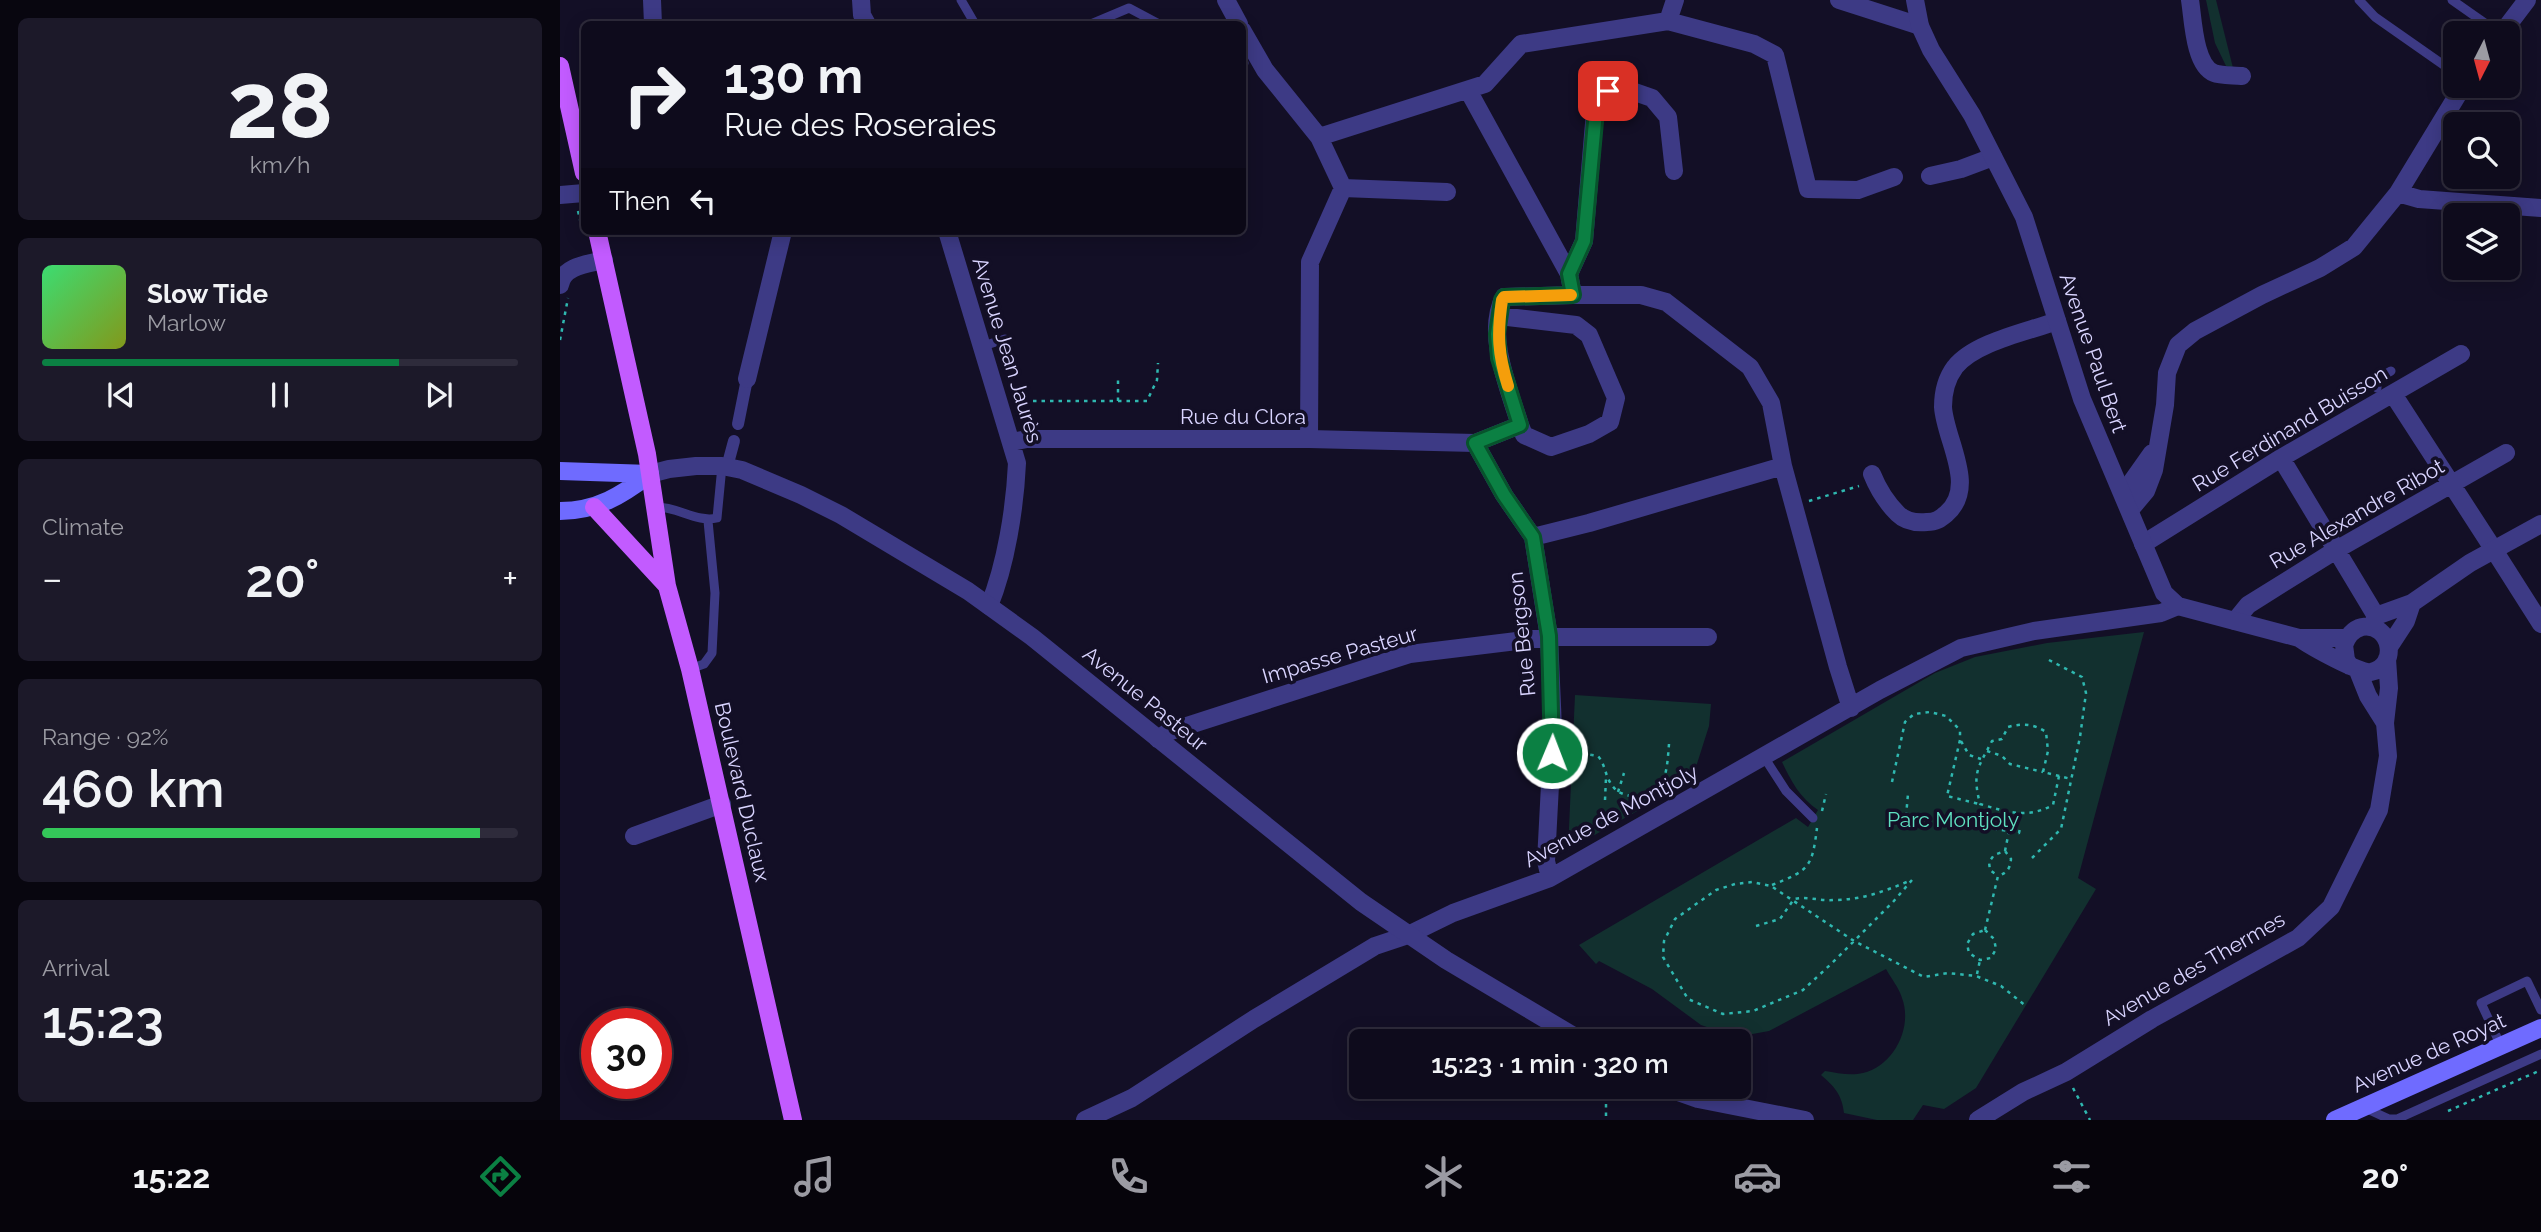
<!DOCTYPE html>
<meta charset="utf-8">
<style>
:root{--surface:#0e0b1c;--page:#1c1929;--text:#f1f3f6;--muted:#9b9ba3;--line:#2e2b3b;--accent:#0b8043}
body{margin:0;font-family:Raleway,sans-serif;background:var(--page);color:var(--text);height:100vh;display:flex;flex-direction:column;font-size:26px;white-space:nowrap}
*{box-sizing:border-box;margin:0}
p{font-size:23px;color:var(--muted)}
.icon{flex:none;width:38px;height:38px;fill:none;stroke:currentColor;stroke-width:2;stroke-linecap:round;stroke-linejoin:round}
.map{position:relative;flex:1;overflow:hidden}
.side{display:flex;flex-direction:column;gap:18px;padding:18px;background:#08060f;width:560px}
.side>*{flex:none}
.hud{position:absolute;left:21px;top:21px;width:665px;height:214px;border-radius:10px;box-shadow:0 4px 18px #0003,0 0 0 2px var(--line);background:#0e0b1c;color:var(--text);overflow:hidden}
.needle{width:46px;rotate:186deg}
.tools{position:absolute;left:1883px;top:21px;display:grid;gap:14px}
.tools a{display:grid;place-items:center;width:77px;height:77px;border-radius:10px;background:var(--surface);box-shadow:0 4px 18px #0003,0 0 0 2px var(--line);font-size:35px}
.speed{position:absolute;left:21px;top:1008px;display:flex;gap:14px;font-size:35px;font-weight:700;text-align:center}
.speed>*{display:grid;place-content:center;width:91px;height:91px;border-radius:50%;background:var(--surface);box-shadow:0 4px 18px #0003,0 0 0 2px var(--line);line-height:1}
.speed .limit{border:10px solid #d22;background:#fff;color:#111}
.pin{position:absolute;display:grid;place-items:center;width:60px;height:60px;color:#fff;margin:-30px;border-radius:14px;box-shadow:0 4px 10px #0006}
.me{position:absolute;width:77px;margin:-38px;rotate:1deg;stroke-linejoin:round;filter:drop-shadow(0 0 5px #0008)}
.turn{display:flex;align-items:center;gap:24px;height:147px;padding:0 28px;font-size:32px}
.turn .icon{width:91px;height:91px;stroke-width:2.5}
.turn b{display:block;font-size:49px;line-height:60px}
.then{display:flex;align-items:center;height:66px;padding:0 28px;background:#0003;gap:14px;font-size:26px}
.big{font-size:52px;font-weight:600;line-height:1.1}
.side .tile{flex:1;display:flex;flex-direction:column;justify-content:center;gap:10px;min-width:0;padding:0 24px;border-radius:10px;background:var(--page)}
.side .dial{align-items:center;gap:0}
.dial b{font-size:91px;line-height:1}
.song{display:flex;align-items:center;gap:21px}
.cover{width:84px;height:84px;border-radius:10px;background:linear-gradient(135deg,hsl(140 70% 55%),hsl(70 70% 35%))}
.played{height:7px;border-radius:4px;background:linear-gradient(90deg,var(--accent) 75%,var(--line) 75%)}
.keys{display:flex;justify-content:space-around;direction:ltr}
.heat{display:flex;justify-content:space-between;align-items:center;font-size:38px;direction:ltr}
.charge{height:10px;border-radius:5px;background:linear-gradient(90deg,#34c759 92%,var(--line) 0)}
.trip{position:absolute;left:789px;top:1029px;width:402px;height:70px;border-radius:10px;background:var(--surface);box-shadow:0 4px 18px #0003,0 0 0 2px var(--line);font-weight:600;line-height:70px;text-align:center}
.tab-bar{display:flex;height:112px;justify-content:space-around;align-items:center;background:#06040b;color:var(--muted)}
.tab-bar .icon{width:49px;height:49px}
.tab-bar .selected{color:var(--accent)}
.tab-bar b{font-size:32px;color:var(--text)}
main{display:flex;flex:1;min-height:0}
.map>svg:first-child{display:block}
.green{fill:#12302f}
.lines{fill:none;stroke-linecap:round;stroke-linejoin:round}
.path{stroke:#2fb8b0;stroke-width:2.5;stroke-dasharray:3.5 5;stroke-linecap:butt}
.service{stroke:#3d3a85;stroke-width:9}
.pedestrian{stroke:#3d3a85;stroke-width:12}
.minor{stroke:#3d3a85;stroke-width:18}
.tertiary{stroke:#3d3a85;stroke-width:18}
.secondary{stroke:#6f6bff;stroke-width:18}
.primary{stroke:#c25bff;stroke-width:18}
.route-casing{stroke:#07532c;stroke-width:18}
.route{stroke:#0b8043;stroke-width:12}
.slow{stroke:#f59e0b;stroke-width:12}
.labels{text-anchor:middle;stroke-width:7;stroke-linejoin:round;paint-order:stroke}
.street-label{font-size:21px;fill:#d9d4ff;stroke:#130f26}
.park-label{font-size:21px;fill:#5fe0c0;stroke:#130f26}
</style>
<main>
<section class="side">
<div class="tile dial"><b>28</b><p>km/h</p></div>
<div class="tile">
<div class="song"><i class="cover"></i><div><b>Slow Tide</b><p>Marlow</p></div></div>
<div class="played"></div>
<div class="keys"><svg class="icon" aria-label="previous" viewBox="0 0 24 24"><path d="M18 5L8 12l10 7zM5 5v14"/></svg><svg class="icon" aria-label="pause" viewBox="0 0 24 24"><path d="M8 5v14M16 5v14"/></svg><svg class="icon" aria-label="next" viewBox="0 0 24 24"><path d="M6 5l10 7-10 7zM19 5v14"/></svg></div>
</div>
<div class="tile"><p>Climate</p>
<div class="heat"><a>−</a><b class="big">20°</b><a>+</a></div>
</div>
<div class="tile"><p>Range · 92%</p><b class="big">460 km</b><div class="charge"></div></div>
<div class="tile"><p>Arrival</p><b class="big">15:23</b></div>
</section>
<div class="map">
<svg width="1981" height="1120" viewBox="0 0 1981 1120">
<rect width="100%" height="100%" fill="#130f26"/>
<path class="green" d="M 1646,0 L 1656,0 L 1673,68 L 1666,66 L 1655,43 Z
M 1584,632 L 1518,878 L 1536,889 L 1416,1088 L 1384,1109 L 1363,1105 L 1353,1120 L 1317,1120 L 1284,1113 C 1282,1095 1275,1087 1261,1075 L 1265,1071 C 1277,1073 1291,1076 1303,1073 C 1334,1066 1353,1027 1342,998 C 1339,988 1331,978 1326,969 L 1209,1031 L 1176,1037 L 1141,1025 L 1092,989 L 1039,961 L 1036,964 L 1019,945 L 1236,818 L 1248,827 L 1258,810 C 1240,798 1231,781 1222,762 L 1375,673 L 1415,657 L 1487,643 Z
M 1015,695 L 1151,704 L 1149,726 L 1135,770 L 1136,778 L 1008,850 Z"/>
<g class="lines">
<path class="path" d="M 18,211 L 21,224
M 0,340 L 8,298
M 456,401 L 587,401 L 597,380 L 598,363
M 558,401 L 558,379
M 1249,501 L 1299,486
M 1401,741 L 1409,755 L 1421,759
M 1427,751 L 1442,756 L 1450,764 L 1483,772
M 1008,775 L 1019,773 L 1019,753 L 1038,756 C 1047,767 1044,778 1056,790 C 1061,794 1069,796 1076,797 C 1107,799 1107,767 1109,744
M 1499,776 L 1493,805 C 1467,819 1447,812 1420,804 C 1412,772 1418,768 1432,741 L 1442,739 L 1448,727 C 1462,723 1474,724 1486,732 L 1488,751 L 1483,772 L 1511,779
M 1332,782 L 1345,722 L 1354,714 L 1370,712 L 1386,716 L 1400,730 L 1400,740 L 1387,796 L 1419,804
M 1058,792 L 1064,773
M 1045,800 L 1046,778
M 1262,811 L 1266,794
M 1346,816 L 1348,794
M 1437,823 L 1460,828 L 1459,833 L 1436,829 Z
M 1449,826 L 1451,813
M 1445,851 L 1449,831
M 1472,858 L 1501,829 L 1520,737 L 1526,693 L 1522,677 L 1487,659
M 1352,880 L 1333,902 L 1270,965 L 1243,990 L 1193,1011 L 1163,1014 L 1128,999 L 1103,957 L 1104,941 L 1115,919 L 1156,890 L 1175,884 L 1192,882 L 1211,886 L 1294,941 L 1364,977 L 1388,973 L 1416,976 L 1441,986 L 1466,1006
M 1212,885 C 1250,870 1252,867 1257,828
M 1196,926 L 1220,919 L 1234,899 C 1247,896 1259,901 1273,900 C 1301,900 1323,892 1349,881
M 1425,930 L 1438,876 C 1447,873 1450,869 1451,859 L 1445,851 L 1434,855 L 1429,862 L 1430,870 L 1438,876
M 1425,930 L 1434,939 L 1436,949 L 1431,958 L 1420,960 L 1409,953 L 1407,944 L 1413,934 Z
M 1417,974 L 1420,960
M 1046,1087 L 1046,1120
M 1513,1088 L 1530,1120
M 1888,1111 L 1981,1070"/>
<path class="service" d="M 401,0 L 415,24
M 1799,0 L 1815,17 L 1895,73
M 1892,0 L 1939,33
M 531,24 L 569,8 L 599,24
M 682,62 L 684,63
M 420,347 L 445,339
M 1817,388 L 1817,379 L 1831,371
M 95,507 C 117,506 137,523 157,518 L 162,466
M 130,669 L 144,664 L 152,653 L 155,593 L 148,521
M 1204,757 L 1226,791 L 1253,818
M 1941,1046 L 1921,1003 L 1967,981 L 1981,1010
M 1805,1108 L 1829,1119 L 1837,1119 L 1981,1054"/>
<path class="pedestrian" d="M 178,424 L 187,379
M 167,467 L 174,441"/>
<path class="minor" d="M 92,0 L 93,24
M 301,0 L 302,15 L 307,24
M 666,0 L 679,24
M 1279,0 L 1360,26
M 1630,0 C 1633,18 1634,65 1654,73 C 1661,76 1674,75 1682,76
M 1108,21 L 1194,44 L 1215,55 L 1248,189 L 1298,190 L 1334,177
M 682,30 L 705,70 L 759,137 L 783,188 L 750,262 L 749,439
M 1942,33 L 1967,0
M 908,90 L 1009,274 L 1013,295 L 1081,295 L 1106,302 L 1190,367 L 1211,403 L 1223,466 L 1278,667 L 1291,708
M 759,137 L 925,84 L 961,44 L 1108,21 L 1115,0
M 1370,176 L 1401,169 L 1433,157
M 783,188 L 887,192
M 1838,193 L 1859,199 L 1981,208
M 0,195 L 24,193
M 387,231 L 457,463 C 455,507 446,565 429,606
M 1009,274 L 1024,241 L 1036,100 L 1048,91 L 1069,90 L 1092,98 L 1108,117 L 1114,171
M 0,285 C 3,266 28,264 44,260
M 939,316 L 1016,325 L 1029,335 L 1056,398 L 1050,422 L 1029,434 L 991,447 L 964,435 L 960,425 C 949,389 925,334 944,297 L 1013,295
M 187,379 L 223,231
M 1833,394 L 1934,550
M 451,442 L 467,439 L 749,439 L 915,443 L 960,425
M 915,443 L 944,495 L 973,537 L 989,637 L 993,728 L 986,861 L 990,878
M 1721,458 L 1816,616
M 1312,474 C 1318,489 1326,502 1338,514 C 1346,522 1357,523 1367,522 C 1376,522 1380,519 1386,514 C 1418,487 1385,440 1383,407 C 1383,392 1386,379 1395,367 C 1415,342 1467,332 1497,321
M 1563,494 L 1592,453
M 1570,510 L 1586,491 L 1594,470 L 1605,405 L 1607,373 L 1618,345 L 1635,331 L 1702,295 L 1760,268 L 1794,247 L 1838,193 L 1903,86
M 973,537 L 1029,523 L 1223,466
M 1583,544 L 1721,458 L 1901,354
M 1675,621 L 1688,605 L 1776,550 L 1946,453
M 598,739 L 608,732 L 850,654 L 989,637 L 1148,637
M 74,836 L 162,804
M 525,1120 L 572,1098 L 694,1019 L 815,946 L 848,935 L 893,913 L 990,878 L 1320,690 L 1401,648 L 1474,631 L 1601,613 L 1618,606"/>
<path class="tertiary" d="M 1355,0 L 1360,26 L 1371,50 L 1412,115 L 1464,217 L 1522,399 L 1604,593 L 1618,606 L 1739,638 L 1787,638
M 90,474 L 109,469 L 136,466 L 162,466 L 182,470 L 241,495 L 281,515 L 408,591 L 472,637 L 801,902 L 886,960 L 1022,1041
M 1934,550 L 1981,624
M 1812,627 L 1816,616 L 1852,603 L 1910,563 L 1981,524
M 1739,638 C 1750,646 1800,674 1811,672 C 1840,666 1831,622 1802,627 C 1793,629 1787,637 1784,645 L 1786,660 L 1790,666
M 1829,647 L 1846,621 L 1852,603
M 1798,671 L 1808,696 L 1825,723
M 1104,1087 L 1138,1099 L 1245,1120
M 1418,1120 L 1463,1092 L 1506,1072 L 1592,1019 L 1738,938 L 1771,907 L 1819,810 L 1828,756 L 1825,723 L 1829,688 L 1827,659"/>
<path class="secondary" d="M 0,471 L 90,474
M 0,511 C 37,511 62,495 90,474
M 1775,1120 L 1981,1028"/>
<path class="primary" d="M 0,66 L 24,173
M 37,231 L 87,454 L 107,586 L 130,669 L 233,1120
M 34,507 L 107,586"/>
</g>
<g class="lines">
<defs>
<path id="route" d="M 992,753 L 989,636 L 973,537 L 944,495 L 915,443 L 960,425 L 939,358 L 937,334 L 942,300 L 944,297 L 1013,295 L 1009,274 L 1024,241 L 1037,100 L 1048,91"/>
</defs>
<use href="#route" class="route-casing"/>
<use href="#route" class="route"/>
<path class="slow" d="M 948,386 C 938,354 937,334 942,300 L 944,297 L 1011,295"/>
</g>
<g class="labels">
<g class="street-label">
<text transform="translate(447 350) rotate(73)" y="7">Avenue Jean Jaurès</text>
<text transform="translate(1533 353) rotate(71)" y="7">Avenue Paul Bert</text>
<text x="683" y="424">Rue du Clora</text>
<text transform="translate(1730 429) rotate(-31)" y="7">Rue Ferdinand Buisson</text>
<text transform="translate(1797 514) rotate(-30)" y="7">Rue Alexandre Ribot</text>
<text transform="translate(962 634) rotate(-96)" y="7">Rue Bergson</text>
<text transform="translate(780 655) rotate(-16)" y="7">Impasse Pasteur</text>
<text transform="translate(585 699) rotate(39)" y="7">Avenue Pasteur</text>
<text transform="translate(182 792) rotate(77)" y="7">Boulevard Duclaux</text>
<text transform="translate(1051 816) rotate(-28)" y="7">Avenue de Montjoly</text>
<text transform="translate(1634 969) rotate(-30)" y="7">Avenue des Thermes</text>
<text transform="translate(1869 1053) rotate(-24)" y="7">Avenue de Royat</text>
</g>
<g class="park-label">
<text x="1393" y="827">Parc Montjoly</text>
</g>
</g>
</svg>
<div class="tools">
<a><svg class="needle" viewBox="-14 -14 28 28"><path d="M0-13l5 13h-10z" fill="#e53935"/><path d="M0 13l5-13h-10z" fill="#9b9ba3"/></svg></a>
<a><svg class="icon" aria-label="search" viewBox="0 0 24 24"><circle cx="10" cy="10" r="6"/><path d="M15 15l6 6"/></svg></a>
<a><svg class="icon" aria-label="layers" viewBox="0 0 24 24"><path d="M12 4l9 5-9 5-9-5zM3 14l9 5 9-5"/></svg></a>
</div>
<div class="speed"><div class="limit">30</div></div>
<div class="pin" style="left:1048px;top:91px;background:#d93025"><svg class="icon" aria-label="arrive" viewBox="0 0 24 24"><path d="M6 21V4h12l-3 4 3 4H6"/></svg></div>
<svg class="me" style="left:992px;top:753px" viewBox="-20 -20 40 40"><circle r="17" fill="#0b8043" stroke="#fff" stroke-width="3"/><path d="M0-11L8 9 0 5-8 9z" fill="#fff"/></svg>
<div class="trip">15:23 · 1 min · 320 m</div>
<div class="hud">
<div class="turn"><svg class="icon" aria-label="right" viewBox="0 0 24 24"><path d="M7 20v-9h11M14 6l5 5-5 5"/></svg><div><b>130 m</b>Rue des Roseraies</div></div>
<div class="then">Then<svg class="icon" aria-label="left" viewBox="0 0 24 24"><path d="M17 20v-9H6M10 6l-5 5 5 5"/></svg></div>
</div>
</div>
</main>
<nav class="tab-bar">
<b>15:22</b>
<svg class="icon selected" aria-label="directions" viewBox="0 0 24 24"><path d="M12 3l9 9-9 9-9-9zM9 14v-3h6M13 9l2 2-2 2"/></svg>
<svg class="icon" aria-label="music" viewBox="0 0 24 24"><path d="M9 18V5l10-2v13"/><circle cx="6" cy="18" r="3"/><circle cx="16" cy="16" r="3"/></svg>
<svg class="icon" aria-label="phone" viewBox="0 0 24 24"><path d="M5 4h4l2 5-3 2q2 4 5 5l2-3 5 2v4C11 20 4 13 5 4z"/></svg>
<svg class="icon" aria-label="climate" viewBox="0 0 24 24"><path d="M12 3v18M4 7l16 10M4 17L20 7"/></svg>
<svg class="icon" aria-label="car" viewBox="0 0 24 24"><path d="M5 17H2v-5l4-1 3-4h7l3 4 3 1v5h-3M9 17h6M6 11h13"/><circle cx="7" cy="17" r="2"/><circle cx="17" cy="17" r="2"/></svg>
<svg class="icon" aria-label="filters" viewBox="0 0 24 24"><path d="M4 7h16M4 17h16"/><circle cx="9" cy="7" r="2"/><circle cx="15" cy="17" r="2"/></svg>
<b>20°</b>
</nav>
